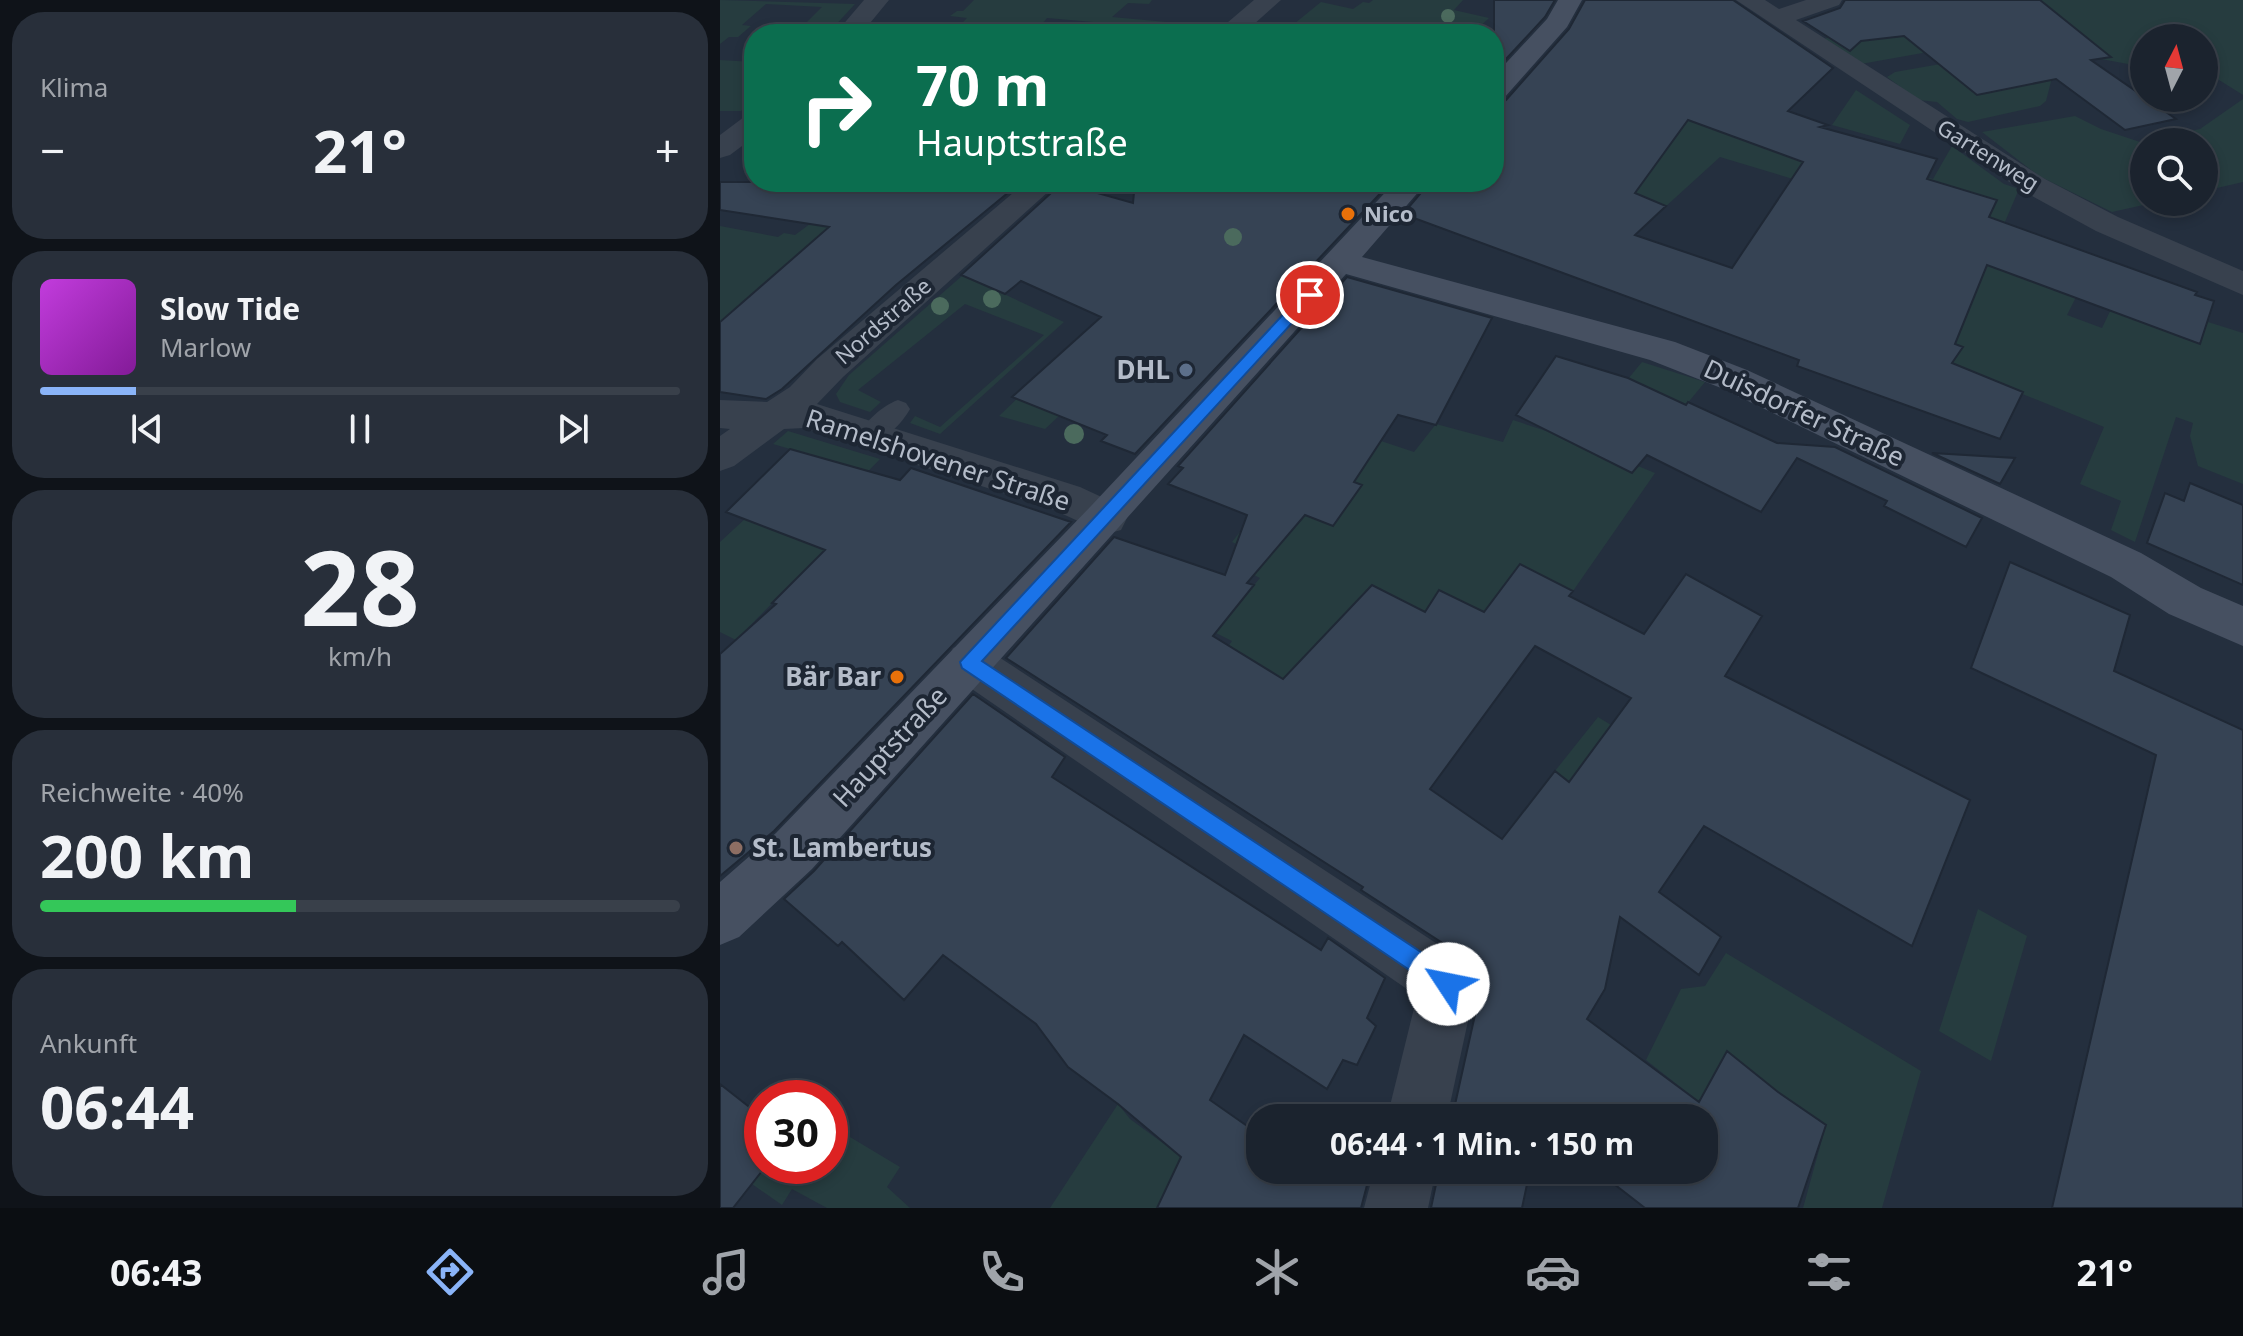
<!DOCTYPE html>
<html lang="de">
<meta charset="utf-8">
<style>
:root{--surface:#1b232e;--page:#282f3a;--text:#f1f3f6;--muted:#a0a4aa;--line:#39404a;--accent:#8ab4f8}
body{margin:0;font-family:"Noto Sans",sans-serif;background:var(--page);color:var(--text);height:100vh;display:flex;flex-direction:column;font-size:30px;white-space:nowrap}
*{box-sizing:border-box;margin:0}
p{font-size:26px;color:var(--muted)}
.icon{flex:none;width:44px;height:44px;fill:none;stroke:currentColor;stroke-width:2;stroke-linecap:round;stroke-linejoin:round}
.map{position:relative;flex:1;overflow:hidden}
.details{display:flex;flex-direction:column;gap:12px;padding:12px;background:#0f1319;width:720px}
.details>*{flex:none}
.top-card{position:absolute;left:24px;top:24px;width:760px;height:168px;border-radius:32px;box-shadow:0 4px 12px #0003,0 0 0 2px var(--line);background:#0b6e4f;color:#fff;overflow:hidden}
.needle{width:52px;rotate:6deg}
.buttons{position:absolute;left:1410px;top:24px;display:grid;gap:16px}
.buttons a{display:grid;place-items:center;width:88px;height:88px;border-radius:50%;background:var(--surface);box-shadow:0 4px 12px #0003,0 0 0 2px var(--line);font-size:40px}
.speed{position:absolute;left:24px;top:1080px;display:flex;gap:16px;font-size:40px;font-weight:700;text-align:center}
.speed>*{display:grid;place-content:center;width:104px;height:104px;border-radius:50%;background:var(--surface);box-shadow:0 4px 12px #0003,0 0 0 2px var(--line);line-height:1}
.speed .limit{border:12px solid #d22;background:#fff;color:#111}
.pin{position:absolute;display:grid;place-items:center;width:68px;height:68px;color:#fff;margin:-34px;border:4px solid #fff;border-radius:50%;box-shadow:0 2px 8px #0007}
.me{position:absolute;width:88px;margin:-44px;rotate:304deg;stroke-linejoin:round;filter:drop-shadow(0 0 6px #0008)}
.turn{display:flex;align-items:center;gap:28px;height:168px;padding:0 40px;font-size:36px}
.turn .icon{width:104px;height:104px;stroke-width:2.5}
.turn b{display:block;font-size:56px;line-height:68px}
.big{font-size:60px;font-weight:700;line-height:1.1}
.details .widget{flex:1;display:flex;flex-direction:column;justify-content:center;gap:12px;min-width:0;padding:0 28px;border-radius:32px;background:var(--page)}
.details .dial{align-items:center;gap:0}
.dial b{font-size:104px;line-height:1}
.song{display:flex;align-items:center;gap:24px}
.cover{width:96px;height:96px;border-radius:12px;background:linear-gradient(135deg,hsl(290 70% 55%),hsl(290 70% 35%))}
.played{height:8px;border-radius:4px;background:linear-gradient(90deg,var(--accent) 15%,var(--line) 15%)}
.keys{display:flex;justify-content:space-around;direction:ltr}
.heat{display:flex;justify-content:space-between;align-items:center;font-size:44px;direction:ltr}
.charge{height:12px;border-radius:6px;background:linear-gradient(90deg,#34c759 40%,var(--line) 0)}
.trip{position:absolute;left:526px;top:1104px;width:472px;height:80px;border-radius:32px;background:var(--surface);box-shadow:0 4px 12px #0003,0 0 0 2px var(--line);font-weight:700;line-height:80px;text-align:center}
.menu{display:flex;height:128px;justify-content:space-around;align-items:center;background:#0b0e12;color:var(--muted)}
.menu .icon{width:56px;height:56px}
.menu .selected{color:var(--accent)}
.menu b{font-size:36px;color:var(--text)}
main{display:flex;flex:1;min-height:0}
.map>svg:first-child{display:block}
.green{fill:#263c3f}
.building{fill:#364354;stroke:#1f2835;stroke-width:2;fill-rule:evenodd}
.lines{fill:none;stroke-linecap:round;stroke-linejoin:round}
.lane{fill:#38414e;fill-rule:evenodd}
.street{fill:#38414e;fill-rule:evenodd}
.secondary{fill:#465061;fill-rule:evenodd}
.tree{fill:#4b6a5d}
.route{fill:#1a73e8;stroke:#114b97;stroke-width:2}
.food-dot{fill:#e8710a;stroke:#1d2633;stroke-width:3}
.service-dot{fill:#5c6f8a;stroke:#1d2633;stroke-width:3}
.education-dot{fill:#8d6e63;stroke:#1d2633;stroke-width:3}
.labels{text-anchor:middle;stroke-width:8;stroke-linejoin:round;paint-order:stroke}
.far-street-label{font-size:22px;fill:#b4bcc9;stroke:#1d2633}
.far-poi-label{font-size:22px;font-weight:bold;fill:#b4bcc9;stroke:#1d2633;text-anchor:start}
.poi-label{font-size:26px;font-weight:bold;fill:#b4bcc9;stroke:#1d2633;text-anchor:end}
.street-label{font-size:26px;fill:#b4bcc9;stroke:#1d2633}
</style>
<main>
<section class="details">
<div class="widget"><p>Klima</p>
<div class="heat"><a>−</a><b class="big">21°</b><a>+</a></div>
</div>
<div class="widget">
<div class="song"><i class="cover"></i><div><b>Slow Tide</b><p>Marlow</p></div></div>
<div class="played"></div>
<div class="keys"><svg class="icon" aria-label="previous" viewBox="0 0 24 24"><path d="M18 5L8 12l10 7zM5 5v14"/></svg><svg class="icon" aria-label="pause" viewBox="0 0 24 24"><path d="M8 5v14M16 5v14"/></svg><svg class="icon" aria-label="next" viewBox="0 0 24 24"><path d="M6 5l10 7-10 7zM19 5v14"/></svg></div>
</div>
<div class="widget dial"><b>28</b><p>km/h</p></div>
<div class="widget"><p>Reichweite · 40%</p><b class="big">200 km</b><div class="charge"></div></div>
<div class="widget"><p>Ankunft</p><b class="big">06:44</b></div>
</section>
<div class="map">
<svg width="1523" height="1208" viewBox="0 0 1523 1208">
<rect width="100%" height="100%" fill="#242f3e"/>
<path class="green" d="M 0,0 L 135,4 L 111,30 L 80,29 L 102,7 L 46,4 L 22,25 L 31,26 L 18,37 L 9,37 L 0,44 Z
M 254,0 L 432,0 L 429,4 L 408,3 L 392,17 L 469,24 L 465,30 L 327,18 L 314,34 L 236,34 L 242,28 L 238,27 L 247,18 L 230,16 L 237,11 L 243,11 Z
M 653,0 L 743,0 L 734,10 L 769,18 L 752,34 L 568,34 L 573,30 L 569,28 L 601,2 L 633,9 L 643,2 L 649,3 Z
M 1320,0 L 1523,0 L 1523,95 L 1491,75 L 1484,74 L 1484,38 L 1424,38 L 1424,67 L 1381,59 L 1335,66 L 1326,101 L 1320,106 L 1248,122 L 1237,119 L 1217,102 L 1198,100 L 1167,77 L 1175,72 L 1232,62 L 1249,89 L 1257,95 L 1273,92 L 1292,37 L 1141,64 L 1102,39 Z
M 0,60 L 34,62 L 34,99 L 21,111 L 0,111 Z
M 1136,90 L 1190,125 L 1180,144 L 1112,125 Z
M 1523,99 L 1523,182 L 1484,191 L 1484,142 L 1424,142 L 1424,202 L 1437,202 L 1392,212 L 1319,176 L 1262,132 L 1355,116 L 1381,129 L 1420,142 L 1480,129 Z
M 981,108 L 1213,179 L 1232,146 L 1284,184 L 1299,189 L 1276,243 L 1356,297 L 1347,315 L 1382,328 L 1396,299 L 1459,322 L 1454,335 L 1479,344 L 1488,322 L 1523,333 L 1523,484 L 1478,466 L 1470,436 L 1473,423 L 1456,417 L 1415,542 L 1391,530 L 1401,501 L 1360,484 L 1384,427 L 1231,365 L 1242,347 L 1226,340 L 1073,179 L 1000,157 L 922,228 L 883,210 L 768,182 L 944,126 Z
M 225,182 L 0,322 L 0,226 L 58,237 L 64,233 L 75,235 L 98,218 Z
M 243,275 L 344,322 L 220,434 L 190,423 L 195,416 L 220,427 L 324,335 L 245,304 L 138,390 L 161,402 L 150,412 L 120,402 L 116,394 L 129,375 Z
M 922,362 L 985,382 L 966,405 L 908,379 Z
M 303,393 L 352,404 L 325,429 L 279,416 Z
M 793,420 L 826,431 L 912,473 L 918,466 L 935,473 L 853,591 L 800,564 L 779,591 L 770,651 L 757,609 L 719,591 L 705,612 L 652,585 L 563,679 L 541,666 L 486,678 L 512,641 L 480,625 L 526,595 L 540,578 L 534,575 L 547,559 L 512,542 L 545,500 L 613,526 L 642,486 L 619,476 L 649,437 L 694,452 L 716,424 L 783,442 Z
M 68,431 L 160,459 L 130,490 L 70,449 L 53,444 Z
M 39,506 L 170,553 L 74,581 L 16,640 L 0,632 L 0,542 Z
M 878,717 L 891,725 L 860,790 L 835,771 Z
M 1258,909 L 1307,936 L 1271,1061 L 1219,1031 Z
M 1006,953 L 1201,1071 L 1162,1208 L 1083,1208 L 1106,1125 L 1044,1082 L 1021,1135 L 926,1060 L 961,989 L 985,986 Z
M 398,1104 L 410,1119 L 462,1157 L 437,1208 L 330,1208 Z
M 110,1125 L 180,1167 L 167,1187 L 190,1208 L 107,1208 L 72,1189 L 62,1205 L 32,1184 L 37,1177 L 0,1147 L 42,1166 L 110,1166 Z"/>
<path class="building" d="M 774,0 L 835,0 L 825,17 L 774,72 Z
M 865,0 L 1013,0 L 1113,68 L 1068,111 L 1108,125 L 1100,127 L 1217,159 L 1207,179 L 1277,200 L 1269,217 L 1477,292 L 1475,295 L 1494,301 L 1480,344 L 1267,265 L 1235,344 L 1243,347 L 1232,363 L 1303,392 L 1280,439 L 1077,366 L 1079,360 L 683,214 L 710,182 L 774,182 L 774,103 L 786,100 L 849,29 ZM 968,120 L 1083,162 L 1012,268 L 915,235 L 946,206 L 915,193 Z
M 1125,0 L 1320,0 L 1391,57 L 1371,60 L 1456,119 L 1405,130 L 1336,79 L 1257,95 L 1184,36 L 1141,41 L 1130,51 L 1083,21 L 1120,8 Z
M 0,182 L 301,182 L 176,285 L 62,389 L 46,399 L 0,392 L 0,322 L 109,227 L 0,210 Z
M 415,182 L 671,182 L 415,454 L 381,441 L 387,435 L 292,397 L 381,317 L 301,281 L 285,294 L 241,275 L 342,183 L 413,203 Z
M 627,277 L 772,318 L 716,425 L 678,415 L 634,482 L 642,485 L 613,526 L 585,515 L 527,583 L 534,585 L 493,636 L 563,679 L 652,585 L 705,612 L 719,590 L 764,612 L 800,564 L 853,591 L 849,596 L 924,634 L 966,574 L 1042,616 L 1005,676 L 1250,800 L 1192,946 L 984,826 L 939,892 L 1001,937 L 979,975 L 900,917 L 885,989 L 867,1019 L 979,1102 L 1007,1051 L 1058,1092 L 1106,1125 L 1078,1208 L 925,1208 L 876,1170 L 984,1170 L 984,1118 L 732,1118 L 763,979 L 755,974 L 750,961 L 641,890 L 643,887 L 286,658 L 394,537 L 505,575 L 527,515 L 448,484 L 463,468 L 458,466 ZM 815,646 L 911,698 L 849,782 L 835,771 L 782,839 L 710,789 Z
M 836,356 L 908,378 L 966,405 L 968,402 L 1057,443 L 1115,447 L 1262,518 L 1246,547 L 1164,506 L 1167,501 L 1077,458 L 1041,512 L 927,455 L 912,473 L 796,415 Z
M 70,449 L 180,480 L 191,468 L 351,522 L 54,831 L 0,876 L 0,654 L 56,604 L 52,603 L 105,550 L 6,512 Z
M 1212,453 L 1295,458 L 1280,484 Z
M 1470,483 L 1523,505 L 1523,585 L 1427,543 L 1445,493 L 1464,501 Z
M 1290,562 L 1410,615 L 1394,671 L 1523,730 L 1523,1208 L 1332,1208 L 1436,755 L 1251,668 Z
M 253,694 L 345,757 L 332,777 L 601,950 L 608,938 L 665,978 L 647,1018 L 656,1026 L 637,1065 L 623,1060 L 607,1089 L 524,1035 L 490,1100 L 540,1135 L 540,1170 L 651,1170 L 641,1208 L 437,1208 L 461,1157 L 398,1104 L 348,1067 L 316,1024 L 223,955 L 184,1000 L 122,942 L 118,946 L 64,899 L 94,871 Z
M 0,1084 L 42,1117 L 42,1171 L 13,1208 L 0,1208 Z
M 719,1170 L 810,1170 L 802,1208 L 711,1208 Z"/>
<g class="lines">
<path class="lane" d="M 178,400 L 186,403 L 190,409 C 181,425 160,447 141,441 L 138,435 C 145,422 163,405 178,400 Z"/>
<path class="street" d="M 144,0 L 169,0 L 141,34 L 115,34 Z
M 534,0 L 561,0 L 523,34 L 494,34 Z
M 1016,0 L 1045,0 L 1059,9 L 1086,0 L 1122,0 L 1119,5 L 1076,20 L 1325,179 L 1398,217 L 1523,271 L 1523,295 L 1376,231 L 1303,191 Z
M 34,115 L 34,137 L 10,155 L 0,158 L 0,135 L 24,117 Z
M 306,182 L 339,182 L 123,377 L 97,404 L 360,487 L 401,506 L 407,518 L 401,530 L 386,534 L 332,509 L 84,428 L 64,429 L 14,466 L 0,471 L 0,436 L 10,429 L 0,428 L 0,400 L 47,402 L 70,387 L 97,359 Z
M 249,642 L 265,648 L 748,964 L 756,984 L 727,1118 L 667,1118 L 697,996 L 233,676 L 226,662 L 233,648 Z
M 654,1170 L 716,1170 L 708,1208 L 644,1208 Z"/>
<path class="secondary" d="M 838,0 L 862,0 L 847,27 L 784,98 L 774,100 L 774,76 L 827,19 Z
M 675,182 L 707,182 L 642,257 L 955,342 L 1027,370 L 1421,553 L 1481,588 L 1523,606 L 1523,646 L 1449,614 L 1391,577 L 1001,388 L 930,360 L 626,274 L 92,869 L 19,937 L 0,945 L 0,882 L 56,833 L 371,506 Z"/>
</g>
<g class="tree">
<circle cx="728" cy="16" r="7"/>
<circle cx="513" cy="237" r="9"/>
<circle cx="272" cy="299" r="9"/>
<circle cx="220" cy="306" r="9"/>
<circle cx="354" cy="434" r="10"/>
</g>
<path class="route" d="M 590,290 L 597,295 L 595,298 L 262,661 L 737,976 L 740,984 L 737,992 L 728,996 L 242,668 L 240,662 L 585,291 Z"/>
<g class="food-dot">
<circle cx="628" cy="214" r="8"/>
<circle cx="177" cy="677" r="8"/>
</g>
<circle class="service-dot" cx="466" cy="370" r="8"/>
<circle class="education-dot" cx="16" cy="848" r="8"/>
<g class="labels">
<g class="far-street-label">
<text transform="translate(1268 155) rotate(32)" y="8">Gartenweg</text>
<text transform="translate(163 321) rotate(-41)" y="8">Nordstraße</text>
</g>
<g class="far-poi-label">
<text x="644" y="222">Nico</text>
</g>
<g class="poi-label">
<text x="450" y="379">DHL</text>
<text x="161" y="686">Bär Bar</text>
<text x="32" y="857" text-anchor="start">St. Lambertus</text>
</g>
<g class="street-label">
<text transform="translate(1084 413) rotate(25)" y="9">Duisdorfer Straße</text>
<text transform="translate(218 460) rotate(18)" y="9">Ramelshovener Straße</text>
<text transform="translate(170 747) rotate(-47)" y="9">Hauptstraße</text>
</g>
</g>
</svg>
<div class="buttons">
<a><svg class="needle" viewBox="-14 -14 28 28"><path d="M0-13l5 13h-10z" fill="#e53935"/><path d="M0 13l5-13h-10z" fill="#a0a4aa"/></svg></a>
<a><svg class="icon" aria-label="search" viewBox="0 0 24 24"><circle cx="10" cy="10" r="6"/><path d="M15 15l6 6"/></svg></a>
</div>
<div class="speed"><div class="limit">30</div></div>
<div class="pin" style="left:590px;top:295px;background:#d93025"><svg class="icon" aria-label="arrive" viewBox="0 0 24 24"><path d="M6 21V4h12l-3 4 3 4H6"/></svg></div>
<svg class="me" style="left:728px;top:984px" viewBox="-20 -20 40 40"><circle r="19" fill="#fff"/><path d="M0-13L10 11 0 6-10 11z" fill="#1a73e8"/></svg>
<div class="trip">06:44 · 1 Min. · 150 m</div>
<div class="top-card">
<div class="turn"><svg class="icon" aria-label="right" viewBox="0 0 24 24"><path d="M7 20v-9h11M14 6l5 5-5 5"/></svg><div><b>70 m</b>Hauptstraße</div></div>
</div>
</div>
</main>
<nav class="menu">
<b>06:43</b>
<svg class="icon selected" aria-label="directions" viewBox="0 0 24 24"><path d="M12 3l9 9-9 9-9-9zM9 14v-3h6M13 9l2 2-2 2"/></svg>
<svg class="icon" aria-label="music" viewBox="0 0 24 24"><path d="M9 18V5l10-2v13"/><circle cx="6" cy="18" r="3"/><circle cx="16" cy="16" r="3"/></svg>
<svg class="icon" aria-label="phone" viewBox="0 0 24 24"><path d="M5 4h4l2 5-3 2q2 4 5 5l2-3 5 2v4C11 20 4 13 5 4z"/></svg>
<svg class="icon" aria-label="climate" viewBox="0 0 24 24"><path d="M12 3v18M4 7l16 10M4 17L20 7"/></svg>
<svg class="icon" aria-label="car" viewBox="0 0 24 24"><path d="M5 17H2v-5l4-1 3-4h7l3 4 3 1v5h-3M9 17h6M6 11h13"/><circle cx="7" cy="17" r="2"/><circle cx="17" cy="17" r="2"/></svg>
<svg class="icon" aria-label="filters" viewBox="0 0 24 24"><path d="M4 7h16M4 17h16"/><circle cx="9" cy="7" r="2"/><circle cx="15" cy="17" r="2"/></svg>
<b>21°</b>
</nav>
